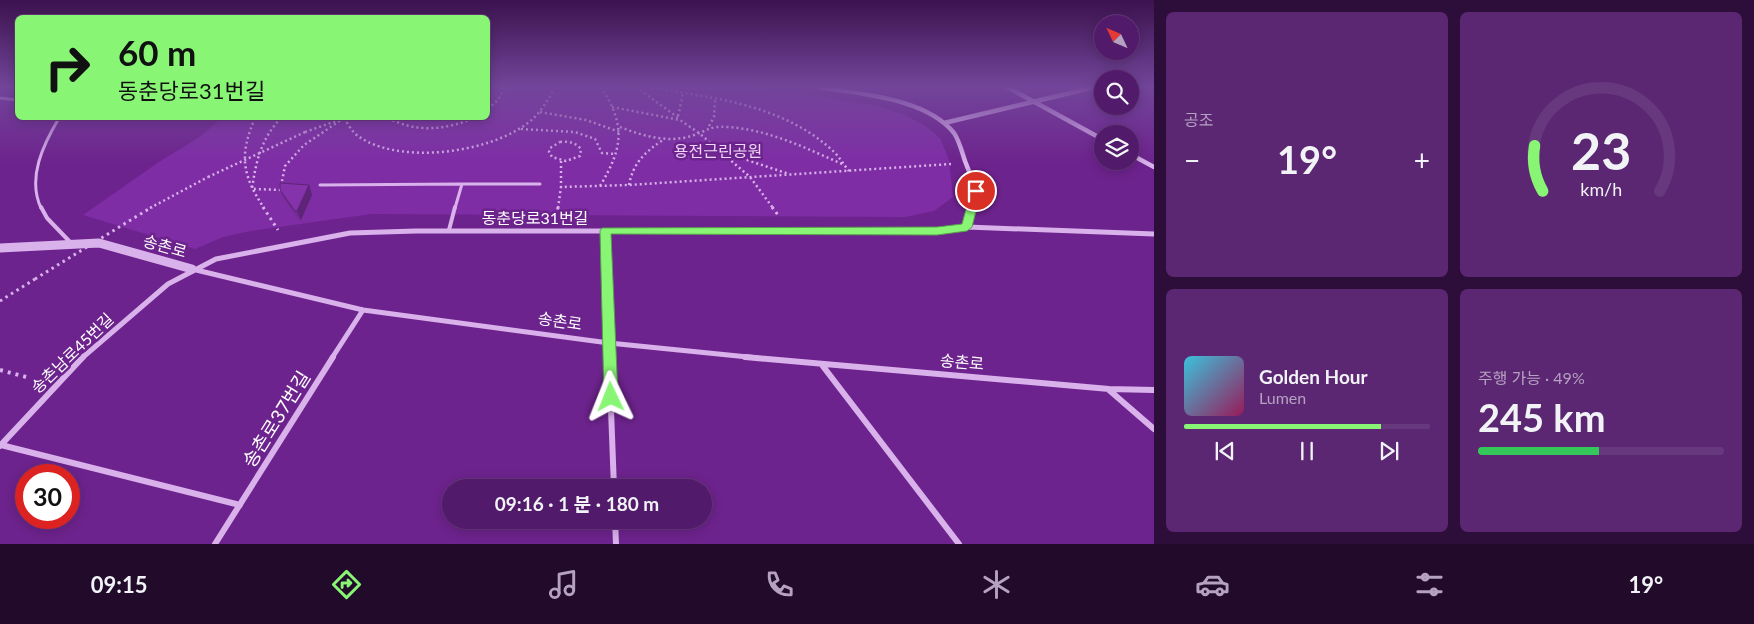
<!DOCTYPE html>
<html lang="ko">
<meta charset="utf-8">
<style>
:root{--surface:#521a6a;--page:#5c2772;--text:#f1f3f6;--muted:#b5a1c1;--line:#68387e;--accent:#88f674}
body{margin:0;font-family:Lato,"Noto Sans KR",sans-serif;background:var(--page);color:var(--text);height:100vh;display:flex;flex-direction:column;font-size:19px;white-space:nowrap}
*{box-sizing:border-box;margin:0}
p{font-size:16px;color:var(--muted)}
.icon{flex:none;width:28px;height:28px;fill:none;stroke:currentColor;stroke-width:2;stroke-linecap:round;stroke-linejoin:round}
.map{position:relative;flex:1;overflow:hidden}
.panel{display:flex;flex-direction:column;gap:12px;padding:12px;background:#2d0e3a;width:600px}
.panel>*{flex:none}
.banner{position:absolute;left:15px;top:15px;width:475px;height:105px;border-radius:8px;box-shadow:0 2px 12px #0003,0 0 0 1px var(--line);background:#88f674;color:#111;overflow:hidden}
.needle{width:32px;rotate:314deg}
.buttons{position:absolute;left:1094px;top:15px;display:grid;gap:10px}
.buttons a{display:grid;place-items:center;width:45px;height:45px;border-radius:50%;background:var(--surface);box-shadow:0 2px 12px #0003,0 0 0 1px var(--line);font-size:25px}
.speed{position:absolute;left:15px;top:464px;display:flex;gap:10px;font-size:25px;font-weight:700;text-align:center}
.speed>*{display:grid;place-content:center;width:65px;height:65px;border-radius:50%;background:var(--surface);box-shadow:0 2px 12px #0003,0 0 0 1px var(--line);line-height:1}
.speed .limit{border:8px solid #d22;background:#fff;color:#111}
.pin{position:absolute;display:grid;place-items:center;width:42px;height:42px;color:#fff;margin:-21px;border:2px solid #fff;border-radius:50%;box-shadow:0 1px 5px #0007}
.me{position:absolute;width:55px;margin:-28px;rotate:358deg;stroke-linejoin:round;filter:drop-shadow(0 0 4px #0008)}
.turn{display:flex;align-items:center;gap:18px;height:105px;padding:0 20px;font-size:22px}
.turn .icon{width:65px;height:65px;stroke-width:2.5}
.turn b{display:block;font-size:35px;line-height:42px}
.big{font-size:38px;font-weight:700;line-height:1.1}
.panel .tile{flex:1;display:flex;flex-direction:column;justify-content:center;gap:8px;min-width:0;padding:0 18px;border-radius:8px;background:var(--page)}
.panel .dial{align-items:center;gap:0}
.dial svg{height:130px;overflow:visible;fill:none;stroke:var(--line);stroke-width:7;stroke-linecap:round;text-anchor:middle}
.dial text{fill:var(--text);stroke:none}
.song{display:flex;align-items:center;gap:15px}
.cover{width:60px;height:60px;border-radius:8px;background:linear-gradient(135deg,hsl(190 70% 55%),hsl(330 70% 35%))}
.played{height:5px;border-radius:2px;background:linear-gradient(90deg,var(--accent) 80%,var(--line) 80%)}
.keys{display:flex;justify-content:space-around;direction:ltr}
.heat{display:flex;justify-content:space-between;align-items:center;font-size:28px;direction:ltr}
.charge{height:8px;border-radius:4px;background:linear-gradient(90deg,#34c759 49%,var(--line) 0)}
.panel .tiles{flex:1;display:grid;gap:12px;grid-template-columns:repeat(2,1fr)}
.trip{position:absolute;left:442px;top:479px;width:270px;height:50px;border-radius:25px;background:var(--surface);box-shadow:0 2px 12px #0003,0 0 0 1px var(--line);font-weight:700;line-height:50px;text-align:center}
.tabs{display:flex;height:80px;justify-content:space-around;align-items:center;background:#210a2a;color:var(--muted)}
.tabs .icon{width:35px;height:35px}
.tabs .selected{color:var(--accent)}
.tabs b{font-size:22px;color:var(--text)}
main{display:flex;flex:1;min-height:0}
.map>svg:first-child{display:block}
.green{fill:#7f2da5}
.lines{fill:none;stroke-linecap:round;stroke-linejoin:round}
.path-far2{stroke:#d9b1eb;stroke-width:2.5;stroke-dasharray:2 3;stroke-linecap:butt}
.path-far1{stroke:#d9b1eb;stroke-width:3;stroke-dasharray:2.5 4;stroke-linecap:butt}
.path{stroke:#d9b1eb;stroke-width:4;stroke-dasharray:3 5;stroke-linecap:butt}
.service-far1{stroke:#d9b1eb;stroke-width:3}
.service{stroke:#d9b1eb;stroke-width:4}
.minor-far2{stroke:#d9b1eb;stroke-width:4.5}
.minor-far1{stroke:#d9b1eb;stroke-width:5}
.minor{stroke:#d9b1eb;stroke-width:6}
.tertiary{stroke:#d9b1eb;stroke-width:9}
.path-bridge-far1{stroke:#d9b1eb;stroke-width:2.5;stroke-dasharray:2 3;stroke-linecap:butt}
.path-bridge{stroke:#d9b1eb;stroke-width:3;stroke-dasharray:2.5 4;stroke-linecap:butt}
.wall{fill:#722c92}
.shaded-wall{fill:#5d2477}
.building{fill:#8533aa;stroke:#5d2477}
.route{fill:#88f674;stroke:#58a04b}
.labels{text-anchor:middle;stroke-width:5;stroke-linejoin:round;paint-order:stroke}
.park-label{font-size:16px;fill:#edd6f8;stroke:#6d238d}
.street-label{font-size:16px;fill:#fff;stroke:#6d238d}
.near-street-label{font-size:19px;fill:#fff;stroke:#6d238d}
</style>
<main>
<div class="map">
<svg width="1154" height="544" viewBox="0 0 1154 544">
<rect width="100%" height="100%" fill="#6d238d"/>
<path class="green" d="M 488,87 L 764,87 L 877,106 L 903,114 L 924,125 L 940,138 L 949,160 L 953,197 L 934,211 L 905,217 L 371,214 L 251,231 L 223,237 L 195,249 L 83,215 L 159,162 L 198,138 L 222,118 L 488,118 Z"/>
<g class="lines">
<path class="path-far2" d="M 636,87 L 680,119
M 646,87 C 710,97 782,104 832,150 C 839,156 843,164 849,171
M 612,107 L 680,120 L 699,133 L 750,177 L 773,208
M 488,109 L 498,100 L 505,87
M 540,112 L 586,120 L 620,132
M 678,116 L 683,94
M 255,118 C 239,155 242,175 264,208
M 281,118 C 261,139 256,161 252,189 L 284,190
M 344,118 C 348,124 352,132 358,136 C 399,165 486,153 525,125 C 537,117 545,105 552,93 L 551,87
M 388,118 C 417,133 445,130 474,118
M 709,126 L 714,117 L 715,100
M 620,127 C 643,136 670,144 694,135 C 709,130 709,126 727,127 C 767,129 806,148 842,164
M 521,129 L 575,132 L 595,139 L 602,153 L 616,154
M 305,132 L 339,120
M 560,142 C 568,141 575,142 581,149 L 580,156 L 566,161 L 552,157 L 549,152 L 550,148 Z
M 723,152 L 789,174
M 561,161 L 561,187
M 629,185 C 633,163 645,152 663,140
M 281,186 L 285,166 L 304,145 L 344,118
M 600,186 C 623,148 626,125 601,87
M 150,208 L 208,177
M 558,208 L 561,187 L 629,185 L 951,164"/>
<path class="path-far1" d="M 263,207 L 278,230
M 772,207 L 778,215
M 557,216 L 558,207
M 129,221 L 152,207
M 0,301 L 35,279"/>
<path class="path" d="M 0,370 L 30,378"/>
<path class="service-far1" d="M 0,98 L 18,100
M 320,185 L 462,184
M 41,208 C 27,178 43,145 59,118
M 455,208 L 462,184 L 540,184"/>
<path class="service" d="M 41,207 L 47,218 L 71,243
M 449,230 L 455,207"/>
<path class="minor-far2" d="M 819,87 C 860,94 926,98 954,133 C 959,140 962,152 965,161 C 973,182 977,186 972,208
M 1007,87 L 1102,139
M 944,123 L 1095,87
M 1130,154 L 1154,167"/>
<path class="minor-far1" d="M 967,227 L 1154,234
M 605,231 L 609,358
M 192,269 L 363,310 L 609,343 L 758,358
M 82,358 L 168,284 L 216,259 L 350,233 L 416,231 L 937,231 L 967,227 L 972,207
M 332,358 L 363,310"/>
<path class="minor" d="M 609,357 L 614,488
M 745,357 L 1109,389 L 1154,390
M 822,365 L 959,544
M 1109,390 L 1154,429
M 1,445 L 240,505
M 0,446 L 83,357
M 615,520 L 616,544
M 215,544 L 333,357"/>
<path class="tertiary" d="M 0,248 L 99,243 L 192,269"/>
<path class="path-bridge-far1" d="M 208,177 L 305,132"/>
<path class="path-bridge" d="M 35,279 L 129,221"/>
</g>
<path class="wall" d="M 309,185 L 312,195 L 301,220 L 299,220 L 284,199 L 280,190 Z"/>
<path class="shaded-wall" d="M 309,185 L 312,195 L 301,220 L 297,211 Z"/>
<path class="building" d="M 280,183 L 309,185 L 297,211 L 295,211 L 280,190 Z"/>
<linearGradient id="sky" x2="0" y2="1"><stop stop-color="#3c134e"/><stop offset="0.53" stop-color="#72459a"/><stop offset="1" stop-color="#72459a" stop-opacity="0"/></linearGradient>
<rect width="1154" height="163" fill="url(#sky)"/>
<path class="route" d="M 976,188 L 981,191 L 972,227 L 967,231 L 937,235 L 611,234 L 618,397 L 616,401 L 611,403 L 606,401 L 604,397 L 600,231 L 602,228 L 937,227 L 962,224 L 971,191 Z"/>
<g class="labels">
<g class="park-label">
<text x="718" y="157">용전근린공원</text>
</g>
<g class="street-label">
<text x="535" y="224">동춘당로31번길</text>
<text transform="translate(165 246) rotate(16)" y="6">송촌로</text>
<text transform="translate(560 321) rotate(8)" y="6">송촌로</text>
<text transform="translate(72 353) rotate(-44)" y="6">송촌남로45번길</text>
<text transform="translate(962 362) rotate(5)" y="6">송촌로</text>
</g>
<g class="near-street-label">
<text transform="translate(276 419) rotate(-58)" y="7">송촌로37번길</text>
</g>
</g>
</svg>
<div class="buttons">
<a><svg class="needle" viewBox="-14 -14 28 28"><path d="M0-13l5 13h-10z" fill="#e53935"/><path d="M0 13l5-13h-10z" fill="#b5a1c1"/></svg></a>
<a><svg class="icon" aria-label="search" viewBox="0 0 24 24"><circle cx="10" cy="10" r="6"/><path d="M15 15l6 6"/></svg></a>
<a><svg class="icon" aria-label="layers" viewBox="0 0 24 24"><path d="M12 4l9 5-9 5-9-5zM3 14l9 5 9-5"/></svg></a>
</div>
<div class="speed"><div class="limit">30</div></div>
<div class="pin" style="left:976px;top:191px;background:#d93025"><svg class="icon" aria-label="arrive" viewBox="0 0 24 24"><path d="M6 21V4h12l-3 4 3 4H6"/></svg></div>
<svg class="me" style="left:611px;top:397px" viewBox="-20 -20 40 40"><path d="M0-17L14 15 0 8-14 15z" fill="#88f674" stroke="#fff" stroke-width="4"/></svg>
<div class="trip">09:16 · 1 분 · 180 m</div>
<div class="banner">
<div class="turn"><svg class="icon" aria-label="right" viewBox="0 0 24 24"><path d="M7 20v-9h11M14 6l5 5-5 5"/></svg><div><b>60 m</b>동춘당로31번길</div></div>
</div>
</div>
<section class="panel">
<div class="tiles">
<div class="tile"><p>공조</p>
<div class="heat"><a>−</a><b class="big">19°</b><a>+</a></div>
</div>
<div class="tile dial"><svg viewBox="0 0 100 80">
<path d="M14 69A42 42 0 1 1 86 69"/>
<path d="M14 69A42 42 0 0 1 9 41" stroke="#88f674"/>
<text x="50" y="56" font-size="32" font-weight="700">23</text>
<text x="50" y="72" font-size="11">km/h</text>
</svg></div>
<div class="tile">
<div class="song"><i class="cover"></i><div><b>Golden Hour</b><p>Lumen</p></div></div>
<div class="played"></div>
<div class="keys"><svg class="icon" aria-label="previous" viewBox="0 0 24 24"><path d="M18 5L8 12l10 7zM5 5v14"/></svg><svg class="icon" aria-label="pause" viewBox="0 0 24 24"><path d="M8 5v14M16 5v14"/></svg><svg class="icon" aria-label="next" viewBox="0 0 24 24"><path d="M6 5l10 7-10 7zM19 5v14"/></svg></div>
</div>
<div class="tile"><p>주행 가능 · 49%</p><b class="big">245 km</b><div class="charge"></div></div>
</div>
</section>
</main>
<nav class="tabs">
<b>09:15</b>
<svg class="icon selected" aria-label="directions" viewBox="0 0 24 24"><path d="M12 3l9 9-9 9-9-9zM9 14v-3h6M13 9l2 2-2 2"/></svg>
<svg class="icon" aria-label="music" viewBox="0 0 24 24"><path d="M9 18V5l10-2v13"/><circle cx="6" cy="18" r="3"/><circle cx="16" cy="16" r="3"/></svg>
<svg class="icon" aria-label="phone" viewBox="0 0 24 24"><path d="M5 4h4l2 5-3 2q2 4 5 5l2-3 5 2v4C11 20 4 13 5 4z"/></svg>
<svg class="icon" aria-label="climate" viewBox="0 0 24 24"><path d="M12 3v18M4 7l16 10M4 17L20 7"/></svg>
<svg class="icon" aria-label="car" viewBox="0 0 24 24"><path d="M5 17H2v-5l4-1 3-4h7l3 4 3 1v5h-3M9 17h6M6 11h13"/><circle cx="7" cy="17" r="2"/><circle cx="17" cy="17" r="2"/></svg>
<svg class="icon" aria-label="filters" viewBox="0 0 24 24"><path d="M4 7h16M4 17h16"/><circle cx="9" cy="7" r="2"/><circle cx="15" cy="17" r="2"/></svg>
<b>19°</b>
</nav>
